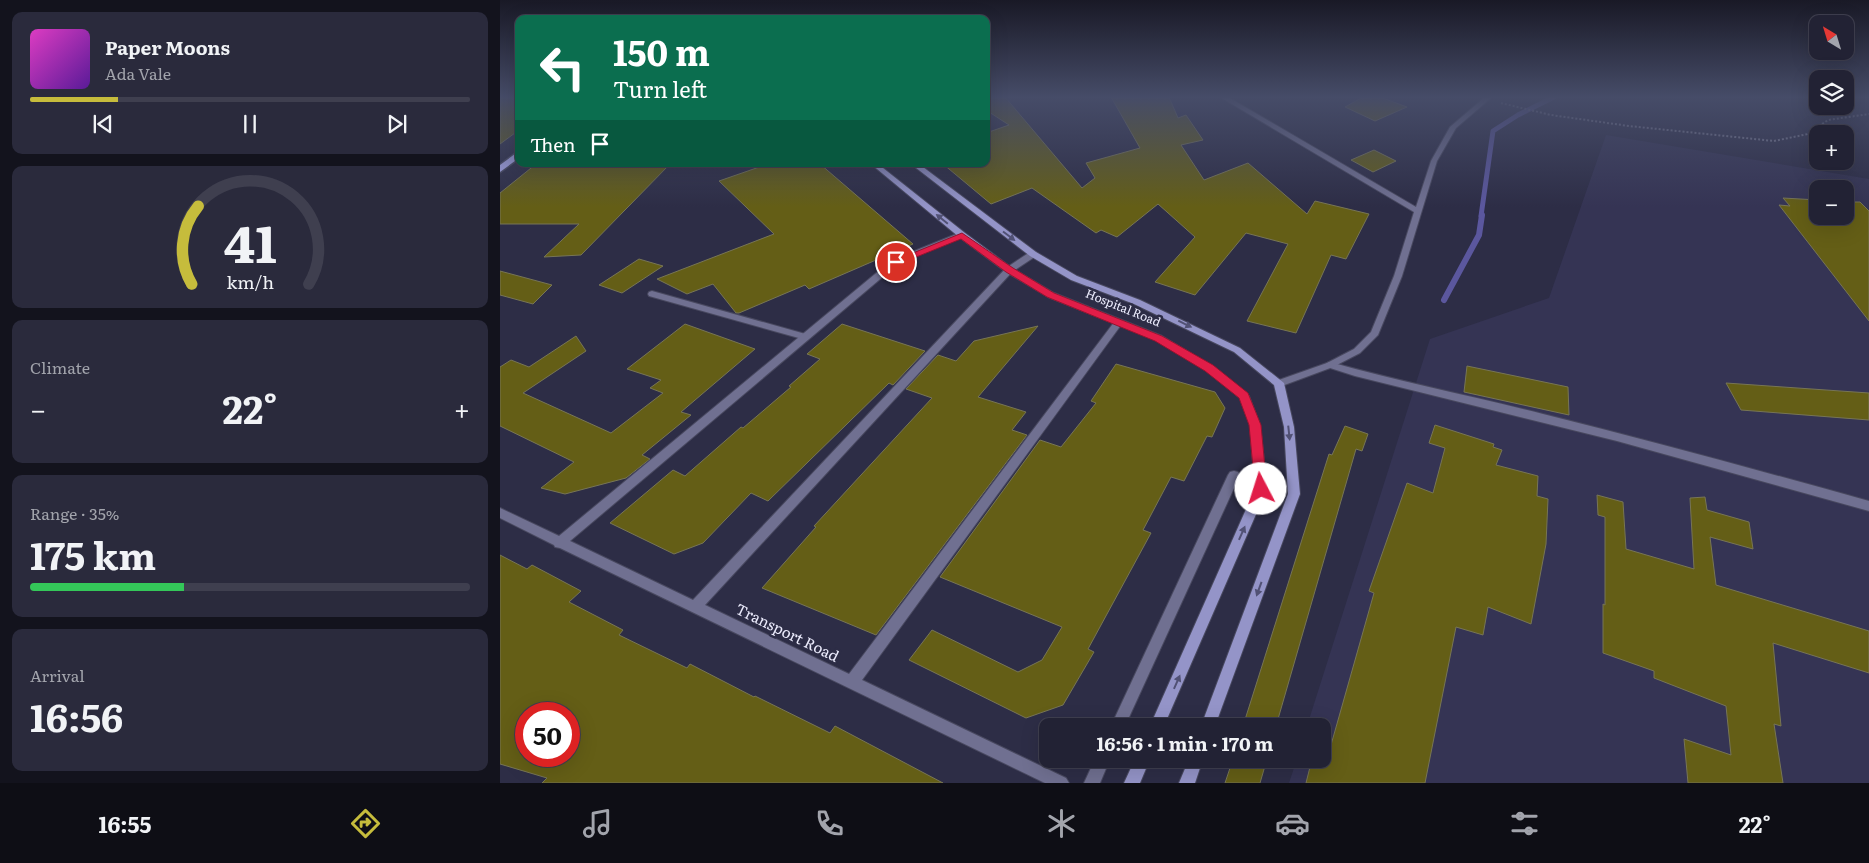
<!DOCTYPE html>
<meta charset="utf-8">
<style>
:root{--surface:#222234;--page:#2a2a3c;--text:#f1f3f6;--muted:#a2a4ac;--line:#3f3f4f;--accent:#c6bc3c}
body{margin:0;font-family:Literata,serif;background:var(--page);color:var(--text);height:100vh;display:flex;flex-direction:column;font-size:19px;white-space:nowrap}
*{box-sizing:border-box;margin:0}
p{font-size:16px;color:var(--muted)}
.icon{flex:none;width:28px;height:28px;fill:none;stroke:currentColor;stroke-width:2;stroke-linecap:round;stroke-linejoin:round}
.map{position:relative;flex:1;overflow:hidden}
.side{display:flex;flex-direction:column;gap:12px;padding:12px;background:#13131d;width:500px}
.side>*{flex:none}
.top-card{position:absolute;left:15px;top:15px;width:475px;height:152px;border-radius:10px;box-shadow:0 5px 20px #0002,0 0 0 1px var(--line);background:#0b6e4f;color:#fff;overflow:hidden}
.needle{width:32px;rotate:322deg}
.tools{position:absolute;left:1309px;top:15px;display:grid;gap:10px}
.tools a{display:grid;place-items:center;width:45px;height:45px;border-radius:10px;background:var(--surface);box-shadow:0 5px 20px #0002,0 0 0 1px var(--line);font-size:25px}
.speed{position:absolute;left:15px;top:702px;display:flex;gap:10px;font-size:25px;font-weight:700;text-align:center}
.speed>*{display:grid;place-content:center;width:65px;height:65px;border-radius:50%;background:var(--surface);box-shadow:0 5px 20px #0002,0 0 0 1px var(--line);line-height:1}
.speed .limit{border:8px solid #d22;background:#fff;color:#111}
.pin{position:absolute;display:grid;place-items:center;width:42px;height:42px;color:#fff;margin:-21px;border:2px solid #fff;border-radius:50%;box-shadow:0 1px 5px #0007}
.me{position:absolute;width:55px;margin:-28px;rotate:355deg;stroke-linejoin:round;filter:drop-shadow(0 0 4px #0008)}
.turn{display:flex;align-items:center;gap:18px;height:105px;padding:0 15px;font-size:22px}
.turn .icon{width:65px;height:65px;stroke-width:2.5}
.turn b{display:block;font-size:35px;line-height:42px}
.then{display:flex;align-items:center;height:48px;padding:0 15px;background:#0003;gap:10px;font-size:19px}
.big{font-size:38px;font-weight:700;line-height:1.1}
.side .tile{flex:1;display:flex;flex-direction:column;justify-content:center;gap:8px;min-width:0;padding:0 18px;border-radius:10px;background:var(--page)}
.side .dial{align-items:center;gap:0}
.dial svg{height:130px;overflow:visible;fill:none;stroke:var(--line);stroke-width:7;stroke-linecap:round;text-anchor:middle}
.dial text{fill:var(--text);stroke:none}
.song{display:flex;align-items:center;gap:15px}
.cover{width:60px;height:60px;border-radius:8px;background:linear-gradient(135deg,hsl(310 70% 55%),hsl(270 70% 35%))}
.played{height:5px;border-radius:2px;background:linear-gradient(90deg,var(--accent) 20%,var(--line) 20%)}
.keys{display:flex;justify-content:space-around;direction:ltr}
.heat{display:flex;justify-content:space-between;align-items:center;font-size:28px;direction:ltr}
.charge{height:8px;border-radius:4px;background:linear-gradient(90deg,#34c759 35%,var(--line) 0)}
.trip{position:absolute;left:539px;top:718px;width:292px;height:50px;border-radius:10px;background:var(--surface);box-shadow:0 5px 20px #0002,0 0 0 1px var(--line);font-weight:700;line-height:50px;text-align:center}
.menu{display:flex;height:80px;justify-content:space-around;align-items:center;background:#0e0e15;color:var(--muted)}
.menu .icon{width:35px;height:35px}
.menu .active{color:var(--accent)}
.menu b{font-size:22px;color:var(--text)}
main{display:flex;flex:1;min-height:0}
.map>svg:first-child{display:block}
.built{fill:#353454;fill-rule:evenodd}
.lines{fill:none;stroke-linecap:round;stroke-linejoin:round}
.stream-far1{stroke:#5b579e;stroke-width:5}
.stream{stroke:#5b579e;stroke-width:6}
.building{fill:#645e16;stroke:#777556;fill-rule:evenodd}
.service-casing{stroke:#48485f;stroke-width:2}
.minor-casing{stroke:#48485f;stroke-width:2}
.secondary-casing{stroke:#48485f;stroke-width:2}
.primary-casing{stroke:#48485f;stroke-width:3}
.path{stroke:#808096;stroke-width:2;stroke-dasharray:2 2;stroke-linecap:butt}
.service{fill:#707091;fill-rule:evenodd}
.minor{fill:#707091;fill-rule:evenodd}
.secondary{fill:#9494c8;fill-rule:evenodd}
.primary{fill:#b0aff2;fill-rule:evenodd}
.oneway{fill:#515174}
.route{fill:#e11d48;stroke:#92132f}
.labels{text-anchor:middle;stroke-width:5;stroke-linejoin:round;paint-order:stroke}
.street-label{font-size:12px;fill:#ebebfc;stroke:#2d2d46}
.near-street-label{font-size:15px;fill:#ebebfc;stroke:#2d2d46}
</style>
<main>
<section class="side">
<div class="tile">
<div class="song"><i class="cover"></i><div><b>Paper Moons</b><p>Ada Vale</p></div></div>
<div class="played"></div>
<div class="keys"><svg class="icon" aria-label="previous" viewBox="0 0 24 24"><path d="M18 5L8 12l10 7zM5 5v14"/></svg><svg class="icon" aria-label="pause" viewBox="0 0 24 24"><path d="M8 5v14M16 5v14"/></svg><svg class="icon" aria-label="next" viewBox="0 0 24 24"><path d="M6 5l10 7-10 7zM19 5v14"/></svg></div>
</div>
<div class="tile dial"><svg viewBox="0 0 100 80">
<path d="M14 69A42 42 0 1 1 86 69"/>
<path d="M14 69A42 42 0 0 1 18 21" stroke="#c6bc3c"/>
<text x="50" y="56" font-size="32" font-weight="700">41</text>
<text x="50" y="72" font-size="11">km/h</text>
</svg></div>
<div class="tile"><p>Climate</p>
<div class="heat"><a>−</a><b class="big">22°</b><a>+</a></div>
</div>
<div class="tile"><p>Range · 35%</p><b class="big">175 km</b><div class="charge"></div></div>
<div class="tile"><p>Arrival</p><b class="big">16:56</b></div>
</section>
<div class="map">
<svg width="1369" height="783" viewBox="0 0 1369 783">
<rect width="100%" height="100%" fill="#2d2d46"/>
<path class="built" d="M 1106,135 L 1369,179 L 1369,783 L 789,783 L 797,759 L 822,759 L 822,726 L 807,726 L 930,339 L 1049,298 ZM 1318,189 L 1345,189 L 1345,216 L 1318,216 Z"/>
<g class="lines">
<path class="stream-far1" d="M 981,216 L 993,131 L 1018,115 L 1054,97"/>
<path class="stream" d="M 944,300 L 979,235 L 982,215"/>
</g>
<path class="building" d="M 0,97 L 19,97 L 19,130 L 0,144 Z
M 486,97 L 505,97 L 582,188 L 595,178 L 586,163 L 640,148 L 611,97 L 669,97 L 678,118 L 686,115 L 703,140 L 681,145 L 704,180 L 748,163 L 807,214 L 815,201 L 869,214 L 846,259 L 831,255 L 796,333 L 747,321 L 788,244 L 746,233 L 695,295 L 655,282 L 695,237 L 658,204 L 617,237 L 601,230 L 596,233 L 532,188 L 491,204 L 443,164 L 486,164 L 486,133 L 509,125 L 486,110 Z
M 863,97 L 880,97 L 907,107 L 875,121 L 845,107 Z
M 874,150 L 896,161 L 873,172 L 851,160 Z
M 36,164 L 170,164 L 81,255 L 44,257 L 79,224 L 0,224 L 0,193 Z
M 268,164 L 320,164 L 413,244 L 309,289 L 305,285 L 239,313 L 236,313 L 213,284 L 187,294 L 157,279 L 274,234 L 219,181 Z
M 1345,191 L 1354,202 L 1360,202 L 1369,211 L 1369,321 L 1279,205 L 1290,206 L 1283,198 L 1318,200 L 1318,216 L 1345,216 Z
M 139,259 L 163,266 L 122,293 L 99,285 Z
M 0,271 L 52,285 L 33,304 L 0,295 Z
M 185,324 L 255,349 L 181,412 L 191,415 L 142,455 L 150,459 L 126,478 L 65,494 L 41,488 L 74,462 L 0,426 L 0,367 L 11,360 L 29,367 L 76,336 L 86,351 L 23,393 L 111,433 L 163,393 L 150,388 L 161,380 L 127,369 Z
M 342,324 L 425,351 L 393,385 L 389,383 L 268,501 L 251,493 L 203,543 L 174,554 L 110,523 L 173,470 L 185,476 L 241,427 L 243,428 L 291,387 L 289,386 L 320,359 L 307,354 Z
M 538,326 L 478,397 L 526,412 L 512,430 L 527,435 L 376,635 L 262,588 L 316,527 L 314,526 L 432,398 L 406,389 L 438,355 L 456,361 L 474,341 Z
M 616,364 L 715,392 L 725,408 L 712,437 L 707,436 L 684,481 L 671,477 L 643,530 L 651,533 L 588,649 L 594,652 L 563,705 L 526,718 L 409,660 L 432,630 L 518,672 L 542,660 L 562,627 L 440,577 L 540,440 L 561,447 L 596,403 L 591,401 Z
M 967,366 L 1068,387 L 1069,415 L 964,392 Z
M 1226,383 L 1369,393 L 1369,420 L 1241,410 Z
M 935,425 L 994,444 L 993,447 L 1002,450 L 996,465 L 1038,476 L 1037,496 L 1048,499 L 1046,544 L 1031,624 L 988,607 L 983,635 L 956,627 L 925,783 L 806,783 L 812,759 L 822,759 L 822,749 L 829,752 L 874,593 L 869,591 L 907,483 L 933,493 L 945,448 L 929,443 Z
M 845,426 L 868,434 L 862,451 L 856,449 L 776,726 L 743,726 L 829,454 L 832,455 Z
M 1097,495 L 1123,502 L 1126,549 L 1194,569 L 1190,498 L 1205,497 L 1207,510 L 1249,522 L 1253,549 L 1210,537 L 1216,585 L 1369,631 L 1369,673 L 1273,643 L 1281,726 L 1274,724 L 1283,783 L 1188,783 L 1184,739 L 1231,755 L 1226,706 L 1154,678 L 1154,671 L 1103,653 L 1103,604 L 1105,605 L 1105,517 L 1098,515 Z
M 0,555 L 27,569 L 32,565 L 81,591 L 69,602 L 123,630 L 119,635 L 187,668 L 190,664 L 254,697 L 255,696 L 330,733 L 335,726 L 443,783 L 42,783 L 47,778 L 0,764 ZM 26,714 L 69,714 L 69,756 L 26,756 Z
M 733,759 L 767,759 L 760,783 L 725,783 Z"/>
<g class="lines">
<defs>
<path id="service" d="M 152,291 L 309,335 L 311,337 L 306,340 L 149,296 L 148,294 L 149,292 Z
M 830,362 C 901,382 972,396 1043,414 C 1152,441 1261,471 1369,501 L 1369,511 L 1117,441 L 855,376 L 827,367 L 825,365 L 827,363 Z
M 734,471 L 738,472 L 740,475 L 625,726 L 611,726 L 728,475 L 730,472 Z
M 595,759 L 610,759 L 600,783 L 584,783 Z"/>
<path id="minor" d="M 720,97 L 728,97 L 916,207 L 931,161 L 950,127 L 985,97 L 992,97 L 956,128 L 937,161 L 902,276 L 878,335 L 860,353 L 833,367 L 779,387 L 776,385 L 774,383 L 776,381 L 827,363 L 854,349 L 871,332 L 894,276 L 914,212 Z
M 459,233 L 462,233 L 466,235 L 398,264 L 70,541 L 193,600 L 506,268 L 530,252 L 536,252 L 536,256 L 512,272 L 205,605 L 349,674 L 615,321 L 621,321 L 623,323 L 621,325 L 362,680 L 566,778 L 569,783 L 545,783 L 60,548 L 55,547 L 54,545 L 0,518 L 0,508 L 59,536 L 392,260 Z"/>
<path id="secondary" d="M 371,164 L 378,164 L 465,233 L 512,268 L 554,293 L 662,336 L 712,366 L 749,396 L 760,425 L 767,489 L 664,726 L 650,726 L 755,489 L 750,425 L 740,398 L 706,370 L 656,340 L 548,297 L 506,272 L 459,237 Z
M 411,164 L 419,164 L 536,252 L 577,276 L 640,300 L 740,348 L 784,383 L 794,427 L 800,494 L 715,726 L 701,726 L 788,494 L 784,427 L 774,385 L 734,352 L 634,304 L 571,280 L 530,256 Z
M 635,759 L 650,759 L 640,783 L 624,783 Z
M 689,759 L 703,759 L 695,783 L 679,783 Z"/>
<path id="primary" d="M 19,151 L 19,158 L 0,172 L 0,165 Z"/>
</defs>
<use href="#service" class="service-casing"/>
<use href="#minor" class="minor-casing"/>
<use href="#secondary" class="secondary-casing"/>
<use href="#primary" class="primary-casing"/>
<path class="path" d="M 1001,103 L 1051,115 L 1129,126 L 1274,141 L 1308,134 L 1328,120 L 1369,114"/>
<use href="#service" class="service"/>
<use href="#minor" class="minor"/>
<use href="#secondary" class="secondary"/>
<use href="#primary" class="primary"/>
</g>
<defs><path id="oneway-solid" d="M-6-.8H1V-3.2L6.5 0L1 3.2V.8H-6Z" transform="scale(1.25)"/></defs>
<g class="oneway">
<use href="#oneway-solid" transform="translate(442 219) rotate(-141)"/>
<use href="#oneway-solid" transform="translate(509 236) rotate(37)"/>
<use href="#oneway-solid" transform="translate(685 324) rotate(26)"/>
<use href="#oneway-solid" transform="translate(789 433) rotate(84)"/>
<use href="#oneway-solid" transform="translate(742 533) rotate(-66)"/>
<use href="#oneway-solid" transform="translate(759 589) rotate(110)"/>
<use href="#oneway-solid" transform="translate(677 682) rotate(-66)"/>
</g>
<linearGradient id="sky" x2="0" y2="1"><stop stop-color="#191926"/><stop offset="0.47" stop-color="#464c68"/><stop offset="1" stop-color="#464c68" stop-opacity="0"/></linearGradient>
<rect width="1369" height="207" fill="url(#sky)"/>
<path class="route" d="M 462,233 L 513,268 L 554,293 L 662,336 L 713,365 L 748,393 L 761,425 L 767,489 L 766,493 L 761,494 L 756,493 L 755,489 L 749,425 L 739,398 L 705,371 L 655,341 L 547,297 L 506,272 L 461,239 L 399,264 L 396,264 L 391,262 Z"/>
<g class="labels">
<g class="street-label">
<text transform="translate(623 308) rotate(22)" y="4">Hospital Road</text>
</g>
<g class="near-street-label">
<text transform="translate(287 633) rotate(26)" y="5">Transport Road</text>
</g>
</g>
</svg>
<div class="tools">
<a><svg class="needle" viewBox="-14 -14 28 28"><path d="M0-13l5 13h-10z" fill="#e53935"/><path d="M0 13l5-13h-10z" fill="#a2a4ac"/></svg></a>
<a><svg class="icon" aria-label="layers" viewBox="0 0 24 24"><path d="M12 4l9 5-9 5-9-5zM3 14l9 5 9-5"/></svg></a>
<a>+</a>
<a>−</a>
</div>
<div class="speed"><div class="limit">50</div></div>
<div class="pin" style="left:396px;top:262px;background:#d93025"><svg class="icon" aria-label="arrive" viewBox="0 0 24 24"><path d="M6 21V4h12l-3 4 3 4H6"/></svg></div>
<svg class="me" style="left:761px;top:489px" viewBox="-20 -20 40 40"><circle r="19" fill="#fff"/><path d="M0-13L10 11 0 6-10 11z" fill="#e11d48"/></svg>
<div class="trip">16:56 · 1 min · 170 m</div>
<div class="top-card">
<div class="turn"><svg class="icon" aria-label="left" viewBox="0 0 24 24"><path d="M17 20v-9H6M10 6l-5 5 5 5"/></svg><div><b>150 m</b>Turn left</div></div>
<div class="then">Then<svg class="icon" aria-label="arrive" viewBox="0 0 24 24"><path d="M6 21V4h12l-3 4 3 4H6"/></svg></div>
</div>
</div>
</main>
<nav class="menu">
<b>16:55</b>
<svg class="icon active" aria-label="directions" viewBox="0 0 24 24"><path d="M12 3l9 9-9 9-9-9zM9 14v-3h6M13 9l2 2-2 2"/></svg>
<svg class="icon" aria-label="music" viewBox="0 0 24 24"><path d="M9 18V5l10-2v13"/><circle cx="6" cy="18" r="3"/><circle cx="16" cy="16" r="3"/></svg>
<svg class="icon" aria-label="phone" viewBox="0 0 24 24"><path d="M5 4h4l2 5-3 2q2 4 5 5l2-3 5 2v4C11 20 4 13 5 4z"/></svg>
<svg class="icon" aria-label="climate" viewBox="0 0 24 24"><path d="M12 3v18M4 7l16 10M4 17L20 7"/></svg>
<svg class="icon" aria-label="car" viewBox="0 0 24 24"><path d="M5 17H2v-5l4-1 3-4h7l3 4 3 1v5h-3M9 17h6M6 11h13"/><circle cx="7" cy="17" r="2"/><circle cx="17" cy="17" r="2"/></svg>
<svg class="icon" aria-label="filters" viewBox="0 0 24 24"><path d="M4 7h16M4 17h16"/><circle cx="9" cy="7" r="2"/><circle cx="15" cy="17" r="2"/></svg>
<b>22°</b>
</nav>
